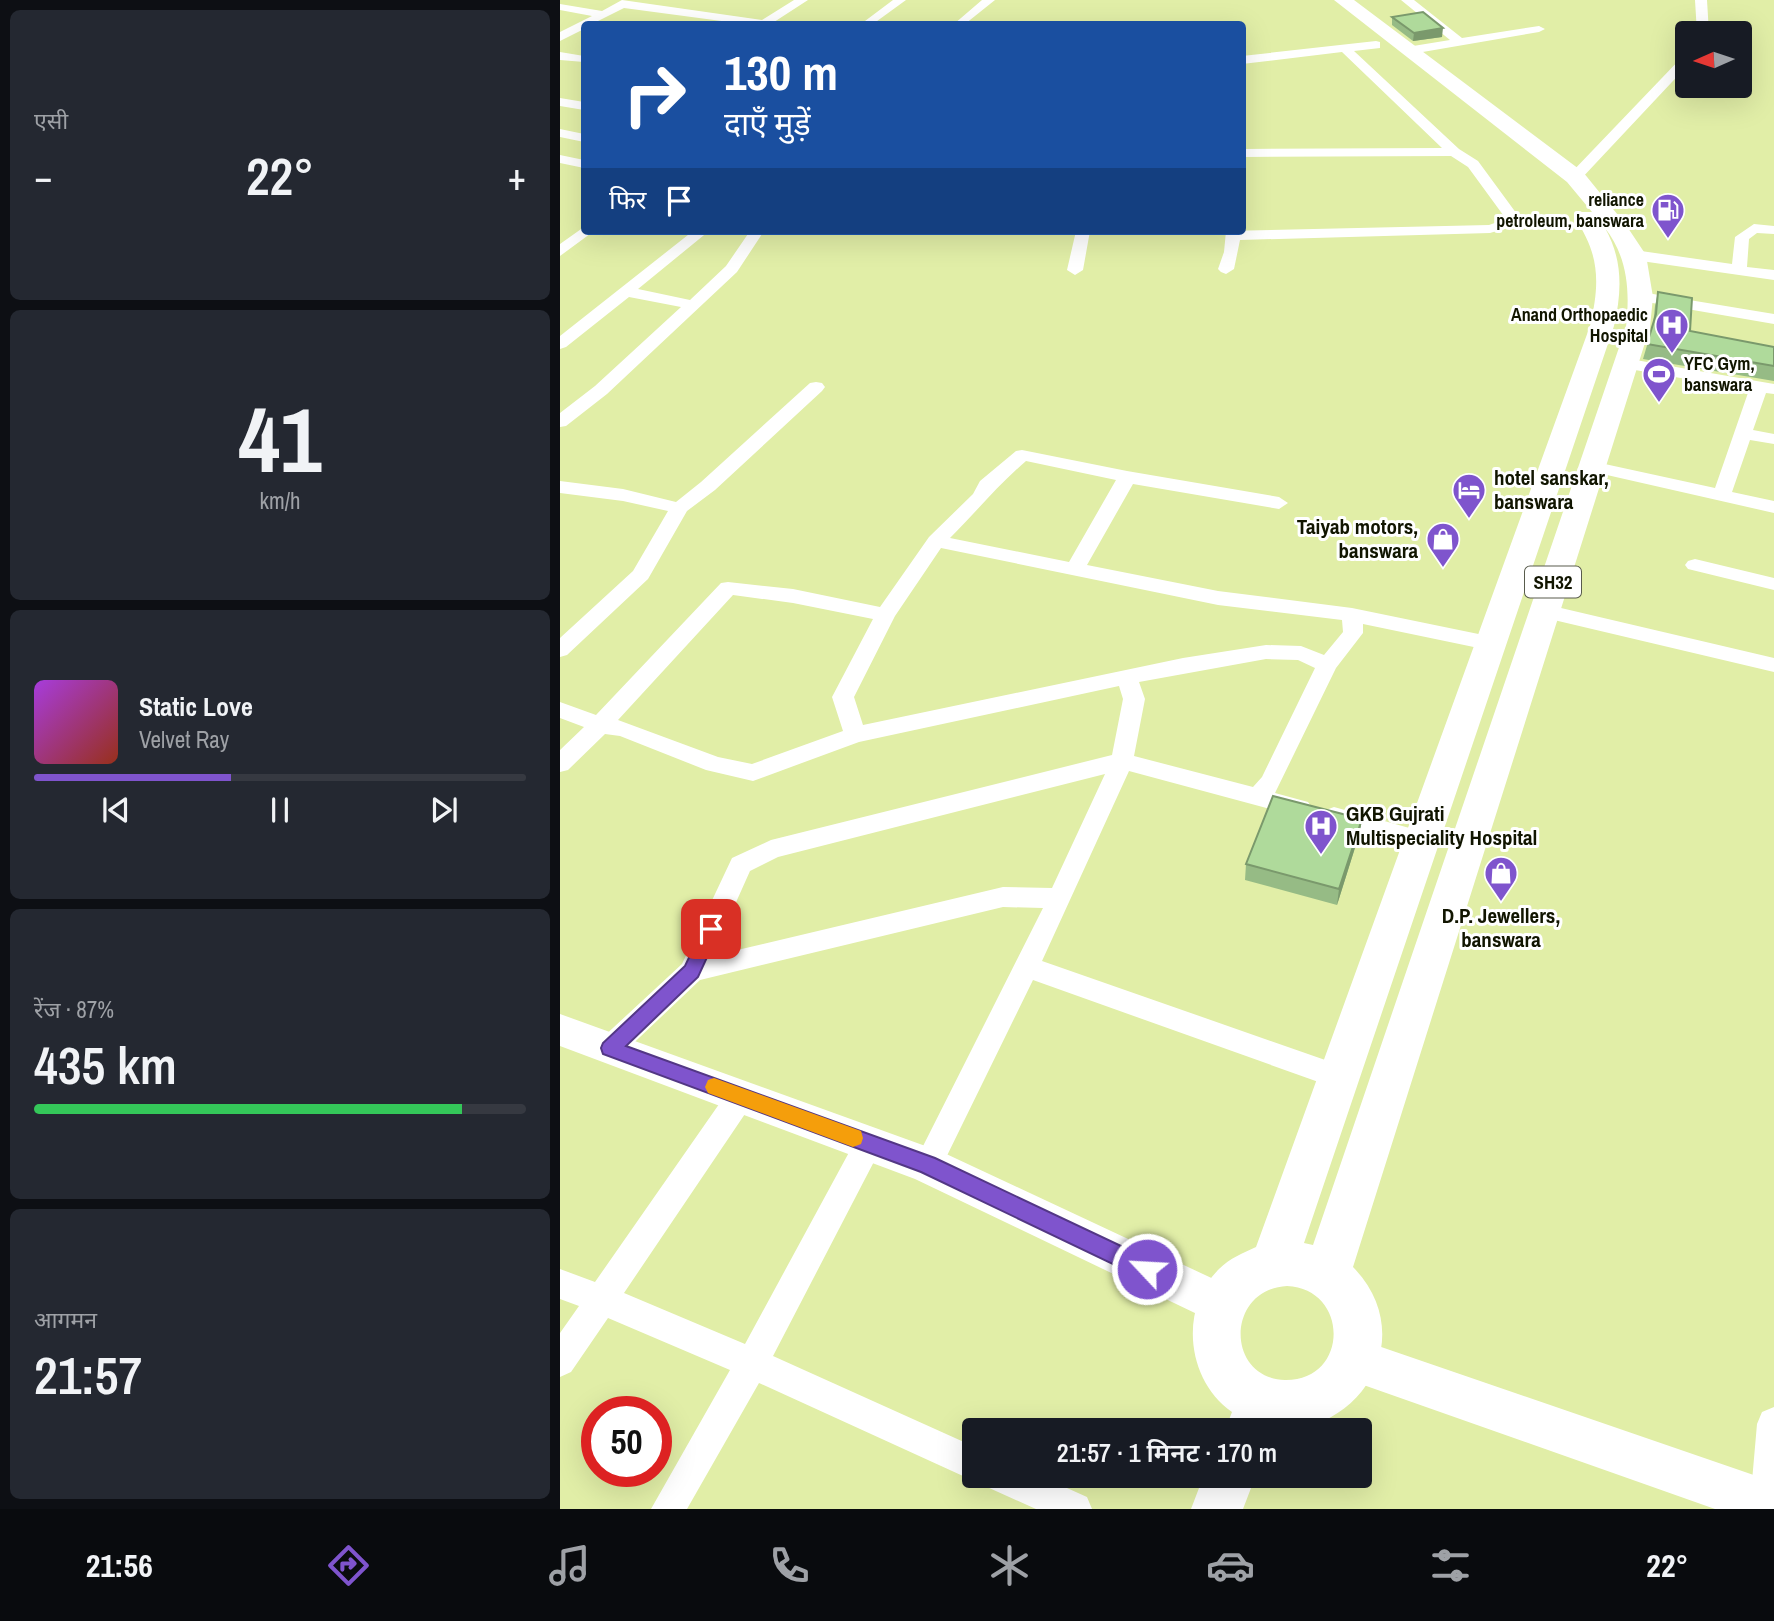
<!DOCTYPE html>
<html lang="hi">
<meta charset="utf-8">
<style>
:root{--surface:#171b24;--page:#242831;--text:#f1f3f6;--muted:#9ea1a6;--line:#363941;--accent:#7f54cd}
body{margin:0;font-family:"Archivo Narrow","Noto Sans Devanagari",sans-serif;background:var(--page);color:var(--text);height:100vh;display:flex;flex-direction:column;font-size:26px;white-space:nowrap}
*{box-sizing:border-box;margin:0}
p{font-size:23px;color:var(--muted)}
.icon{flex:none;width:38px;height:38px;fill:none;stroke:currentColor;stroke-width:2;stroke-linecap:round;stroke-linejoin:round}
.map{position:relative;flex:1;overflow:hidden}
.details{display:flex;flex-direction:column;gap:10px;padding:10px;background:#0d0f14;width:560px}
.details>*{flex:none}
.banner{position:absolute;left:21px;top:21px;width:665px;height:214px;border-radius:7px;box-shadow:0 7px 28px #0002;background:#1a4fa0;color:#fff;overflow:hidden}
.needle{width:46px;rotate:267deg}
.controls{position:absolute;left:1115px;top:21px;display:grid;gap:14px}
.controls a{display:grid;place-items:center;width:77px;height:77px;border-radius:7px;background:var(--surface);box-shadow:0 7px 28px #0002;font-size:35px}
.speed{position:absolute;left:21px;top:1396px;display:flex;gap:14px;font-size:35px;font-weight:700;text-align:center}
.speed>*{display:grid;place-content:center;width:91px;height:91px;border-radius:50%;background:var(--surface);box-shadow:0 7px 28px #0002;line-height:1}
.speed .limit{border:10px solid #d22;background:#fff;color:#111}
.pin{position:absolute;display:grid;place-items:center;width:60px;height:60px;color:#fff;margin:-30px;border-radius:14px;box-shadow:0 4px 10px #0006}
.me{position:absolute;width:77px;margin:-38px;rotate:295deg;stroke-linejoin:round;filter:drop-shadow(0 0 5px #0008)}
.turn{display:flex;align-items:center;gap:24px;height:147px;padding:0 28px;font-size:32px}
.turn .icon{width:91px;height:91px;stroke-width:2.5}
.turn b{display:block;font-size:49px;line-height:60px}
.then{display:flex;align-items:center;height:66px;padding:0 28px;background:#0003;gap:14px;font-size:26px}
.big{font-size:52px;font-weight:600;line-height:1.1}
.details .tile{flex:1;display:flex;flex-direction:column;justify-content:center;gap:10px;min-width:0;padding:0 24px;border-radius:10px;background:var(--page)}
.details .dial{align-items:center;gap:0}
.dial b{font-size:91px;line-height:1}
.song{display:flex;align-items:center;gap:21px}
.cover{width:84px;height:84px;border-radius:10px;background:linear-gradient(135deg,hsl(280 70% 55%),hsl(10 70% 35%))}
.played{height:7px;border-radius:4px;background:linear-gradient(90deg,var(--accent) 40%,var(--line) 40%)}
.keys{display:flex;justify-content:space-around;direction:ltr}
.heat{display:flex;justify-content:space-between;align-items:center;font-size:38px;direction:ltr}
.charge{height:10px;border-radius:5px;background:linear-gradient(90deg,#34c759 87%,var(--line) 0)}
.trip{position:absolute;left:402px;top:1418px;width:410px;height:70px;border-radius:7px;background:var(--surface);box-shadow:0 7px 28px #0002;font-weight:600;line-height:70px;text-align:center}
.tab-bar{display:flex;height:112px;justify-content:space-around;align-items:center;background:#090b0e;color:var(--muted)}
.tab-bar .icon{width:49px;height:49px}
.tab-bar .current{color:var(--accent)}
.tab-bar b{font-size:32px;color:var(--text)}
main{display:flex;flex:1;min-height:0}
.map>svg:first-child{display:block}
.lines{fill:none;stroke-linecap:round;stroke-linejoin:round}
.minor{fill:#fff;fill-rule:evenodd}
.secondary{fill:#fff;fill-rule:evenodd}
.primary{fill:#fff;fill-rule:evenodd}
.wall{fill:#96bb85}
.shaded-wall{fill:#7a996c}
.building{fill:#afda9b;stroke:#7a996c;stroke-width:2}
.route{fill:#7f54cd;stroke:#533785;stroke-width:2}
.slow{fill:#f59e0b}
.labels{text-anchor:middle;stroke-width:6;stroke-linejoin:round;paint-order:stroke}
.far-poi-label{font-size:18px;font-weight:bold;fill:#111500;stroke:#fff;text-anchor:end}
.shield{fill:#fff;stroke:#585b4c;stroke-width:2}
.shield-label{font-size:19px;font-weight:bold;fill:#111500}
.poi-label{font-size:21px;font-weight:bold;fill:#111500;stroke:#fff;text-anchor:start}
</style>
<main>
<section class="details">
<div class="tile"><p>एसी</p>
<div class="heat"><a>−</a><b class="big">22°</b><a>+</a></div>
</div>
<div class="tile dial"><b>41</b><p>km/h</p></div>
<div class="tile">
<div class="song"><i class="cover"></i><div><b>Static Love</b><p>Velvet Ray</p></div></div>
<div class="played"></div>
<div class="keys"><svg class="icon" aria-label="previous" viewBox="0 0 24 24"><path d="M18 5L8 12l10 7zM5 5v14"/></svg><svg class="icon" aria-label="pause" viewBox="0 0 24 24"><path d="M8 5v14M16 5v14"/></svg><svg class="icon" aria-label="next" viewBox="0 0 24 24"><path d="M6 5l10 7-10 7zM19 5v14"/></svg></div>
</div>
<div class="tile"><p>रेंज · 87%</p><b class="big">435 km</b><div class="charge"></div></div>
<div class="tile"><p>आगमन</p><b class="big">21:57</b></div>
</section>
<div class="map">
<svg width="1214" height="1509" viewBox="0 0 1214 1509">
<rect width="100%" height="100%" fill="#e1eea7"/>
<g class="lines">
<path class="minor" d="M 62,0 L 202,20 L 234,0 L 248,0 L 211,24 L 184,24 L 64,8 L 32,24 L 24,24 L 24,29 L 0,41 L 0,32 L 32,16 L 0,10 L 0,4 L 42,11 Z
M 333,0 L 346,0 L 313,24 L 301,24 Z
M 422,0 L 435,0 L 405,24 L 394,24 Z
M 841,0 L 854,0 L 902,38 L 979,26 L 985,29 L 979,32 L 851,54 L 847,53 L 847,47 L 890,40 Z
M 1135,0 L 1147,0 L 1149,33 L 1137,33 Z
M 816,41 L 820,42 L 820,48 L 794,51 L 899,149 L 918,161 L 962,221 L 960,224 L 930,233 L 680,240 L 674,269 L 666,274 L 661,272 L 658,269 L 664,252 L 666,231 L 929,225 L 946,219 L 908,167 L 891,156 L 682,157 L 682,149 L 882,148 L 782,52 L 682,64 L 682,56 Z
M 0,52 L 24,56 L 24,62 L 0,60 Z
M 1127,55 L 1127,66 L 1020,180 L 1010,180 L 1010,174 L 1123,56 Z
M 0,98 L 24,102 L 24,110 L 0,106 Z
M 0,129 L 24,134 L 24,142 L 0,137 Z
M 0,155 L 24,160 L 24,168 L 0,163 Z
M 1194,224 L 1214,226 L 1214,234 L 1197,233 L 1189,239 L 1187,267 L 1214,270 L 1214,280 L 1074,260 L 1066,255 L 1074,250 L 1172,264 L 1175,237 Z
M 24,227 L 24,231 L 34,231 L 0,256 L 0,244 Z
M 133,231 L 149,231 L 78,289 L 130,300 L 166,266 L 190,231 L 204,231 L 177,272 L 47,394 L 6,426 L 0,427 L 0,413 L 35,386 L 121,307 L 69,297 L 6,347 L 0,349 L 0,336 Z
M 516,231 L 530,231 L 523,270 L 515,275 L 507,270 Z
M 1081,292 L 1214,314 L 1214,324 L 1075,300 L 1073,297 L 1075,294 Z
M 1064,358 L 1214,384 L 1214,394 L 1206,393 L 1193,430 L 1214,434 L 1214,444 L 1190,440 L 1172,492 L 1214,501 L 1214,513 L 1025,470 L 1022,466 L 1025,462 L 1031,461 L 1155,488 L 1189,390 L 1058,367 L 1056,363 Z
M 256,382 L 262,383 L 265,387 L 262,391 L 155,490 L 127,511 L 88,579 L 7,655 L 0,657 L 0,638 L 73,571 L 108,511 L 63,501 L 0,493 L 0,481 L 63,489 L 116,502 L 141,482 L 250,383 Z
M 462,450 L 567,471 L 719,497 L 728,503 L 719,509 L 573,484 L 527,565 L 658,591 L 792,608 L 933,637 L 940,639 L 944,644 L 940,649 L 933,651 L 803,624 L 803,633 L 776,668 L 715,793 L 748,802 L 752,808 L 748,814 L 740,817 L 569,771 L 482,961 L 791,1069 L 795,1078 L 791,1087 L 781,1090 L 473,980 L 378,1174 L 368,1178 L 358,1174 L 353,1165 L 358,1156 L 483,908 L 443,907 L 140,980 L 60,1056 L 50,1060 L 40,1056 L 36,1048 L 40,1040 L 122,964 L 172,858 L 211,840 L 552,755 L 563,699 L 559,686 L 299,742 L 193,781 L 146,770 L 60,736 L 45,734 L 8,770 L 0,772 L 0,750 L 24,727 L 0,718 L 0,702 L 36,715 L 161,583 L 168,582 L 233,589 L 320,607 L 369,537 L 413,494 L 420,481 L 456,451 ZM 466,461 L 556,480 L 509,562 L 390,538 C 416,512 438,485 466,461 ZM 381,548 L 658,605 L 782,620 L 783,632 L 764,655 L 741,646 L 706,645 L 623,658 L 303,725 L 294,697 L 335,616 ZM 173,595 L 233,603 L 313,619 L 272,697 L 283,731 L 192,764 L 158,757 L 58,720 ZM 706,659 L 738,660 L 755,668 L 702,777 L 693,787 L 574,756 L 585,699 L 579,682 ZM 545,774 L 492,888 L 443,887 L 152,956 L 190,871 L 218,857 Z
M 1135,559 L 1214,578 L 1214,590 L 1128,569 L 1125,565 L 1128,561 Z
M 984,604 L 1214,658 L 1214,672 L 977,616 L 974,611 L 977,606 Z
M 774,807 L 871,834 L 874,840 L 871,846 L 862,849 L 766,822 L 762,816 L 766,810 Z
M 181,1084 L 191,1087 L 195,1096 L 191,1105 L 64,1293 L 185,1344 L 299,1134 L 309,1130 L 319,1134 L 323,1143 L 319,1152 L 213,1356 L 415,1447 L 415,1475 L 478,1475 L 527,1497 L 532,1509 L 476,1509 L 427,1487 L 423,1477 L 415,1481 L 403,1476 L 199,1383 L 127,1509 L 91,1509 L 170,1370 L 48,1318 L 11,1372 L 0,1377 L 0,1333 L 19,1306 L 0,1299 L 0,1269 L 35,1282 L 171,1087 Z
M 1214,1407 L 1214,1509 L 1192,1509 L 1190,1504 L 1197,1424 L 1202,1412 Z"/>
<path class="secondary" d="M 0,1014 L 382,1152 L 675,1289 L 682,1304 L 675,1319 L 660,1325 L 355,1179 L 0,1046 Z
M 795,1338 L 1214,1482 L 1214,1509 L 1155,1509 L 795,1382 L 779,1376 L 773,1360 L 779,1344 Z"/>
<path class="primary" d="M 774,0 L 794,0 L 1023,172 L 1066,225 L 1086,255 L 1093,297 L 1090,327 L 793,1267 C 849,1324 820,1407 745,1428 C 721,1434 690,1430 665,1430 L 672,1412 C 626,1380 619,1308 659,1269 C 670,1258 683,1253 696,1247 L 1030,326 C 1040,283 1040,254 1014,217 L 1017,212 L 1032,212 L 1007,182 ZM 1045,228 C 1068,258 1070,291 1066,327 L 753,1245 L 744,1243 L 1054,326 C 1062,291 1063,260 1045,228 ZM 727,1286 C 790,1289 789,1381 725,1380 C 665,1378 666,1289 727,1286 Z
M 644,1475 L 696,1475 L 683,1509 L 631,1509 Z"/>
</g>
<path class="wall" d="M 832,17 L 882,37 L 853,41 L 832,25 Z
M 1098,292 L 1130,331 L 1214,347 L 1214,381 L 1083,359 L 1093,325 L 1095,306 Z
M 802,819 L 799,835 L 777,905 L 685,880 L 686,864 Z"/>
<path class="shaded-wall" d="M 883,28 L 882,37 L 853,41 L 854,33 Z
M 802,819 L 799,835 L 777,905 L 779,889 Z"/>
<path class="building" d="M 863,12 L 883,28 L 854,33 L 832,17 Z
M 1098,292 L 1132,298 L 1130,331 L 1214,347 L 1214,366 L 1087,344 L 1096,314 Z
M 713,796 L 802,819 L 779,889 L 686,864 Z"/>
<path class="route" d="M 151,922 L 158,924 L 160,929 L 138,977 L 66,1046 L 375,1158 L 595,1262 L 598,1269 L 595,1277 L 587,1280 L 580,1277 L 361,1172 L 43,1054 L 41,1048 L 43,1043 L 125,966 L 145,924 Z"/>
<path class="slow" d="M 154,1078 L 301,1131 L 303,1138 L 301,1144 L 293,1147 L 148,1093 L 145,1087 L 148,1080 Z"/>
<defs>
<symbol id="fuel-pin" viewBox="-11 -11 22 30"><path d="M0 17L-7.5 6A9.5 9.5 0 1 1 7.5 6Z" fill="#7f54cd" stroke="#fff"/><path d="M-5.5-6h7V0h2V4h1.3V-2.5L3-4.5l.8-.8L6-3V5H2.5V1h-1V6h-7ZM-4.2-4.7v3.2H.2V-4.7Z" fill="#fff"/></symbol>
<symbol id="hospital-pin" viewBox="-11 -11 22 30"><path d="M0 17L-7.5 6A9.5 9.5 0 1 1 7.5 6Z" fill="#7f54cd" stroke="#fff"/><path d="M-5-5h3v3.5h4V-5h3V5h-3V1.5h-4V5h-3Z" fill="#fff"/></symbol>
<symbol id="stadium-pin" viewBox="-11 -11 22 30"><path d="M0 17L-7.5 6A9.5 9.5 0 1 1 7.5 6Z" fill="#7f54cd" stroke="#fff"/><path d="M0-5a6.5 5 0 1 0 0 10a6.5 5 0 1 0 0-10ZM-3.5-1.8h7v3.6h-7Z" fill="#fff"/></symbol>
<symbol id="hotel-pin" viewBox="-11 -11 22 30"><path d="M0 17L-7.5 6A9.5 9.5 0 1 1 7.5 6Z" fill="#7f54cd" stroke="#fff"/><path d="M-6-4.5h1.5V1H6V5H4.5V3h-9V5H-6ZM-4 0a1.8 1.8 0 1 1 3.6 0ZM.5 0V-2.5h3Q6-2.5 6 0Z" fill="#fff"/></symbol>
<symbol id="shop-pin" viewBox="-11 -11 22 30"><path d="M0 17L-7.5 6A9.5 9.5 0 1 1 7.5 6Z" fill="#7f54cd" stroke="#fff"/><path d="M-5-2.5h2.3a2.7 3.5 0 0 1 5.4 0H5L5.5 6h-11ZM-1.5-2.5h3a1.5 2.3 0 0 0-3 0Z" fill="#fff"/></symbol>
</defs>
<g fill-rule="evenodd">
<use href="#fuel-pin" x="1089" y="191" width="38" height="52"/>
<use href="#hospital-pin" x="1093" y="306" width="38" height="52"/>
<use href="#stadium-pin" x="1080" y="355" width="38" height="52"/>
<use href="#hotel-pin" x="890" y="471" width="38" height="52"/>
<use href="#shop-pin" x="864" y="520" width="38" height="52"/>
<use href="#hospital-pin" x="742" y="807" width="38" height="52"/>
<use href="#shop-pin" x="922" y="854" width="38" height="52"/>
</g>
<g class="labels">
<g class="far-poi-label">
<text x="1084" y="206">reliance<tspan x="1084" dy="21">petroleum, banswara</tspan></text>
<text x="1088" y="321">Anand Orthopaedic<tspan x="1088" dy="21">Hospital</tspan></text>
<text x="1124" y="370" text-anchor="start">YFC Gym,<tspan x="1124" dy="21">banswara</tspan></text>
</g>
<rect class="shield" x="965" y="566.5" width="56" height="31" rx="5"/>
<g class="shield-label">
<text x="993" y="589">SH32</text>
</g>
<g class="poi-label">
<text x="934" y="485">hotel sanskar,<tspan x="934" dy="24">banswara</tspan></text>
<text x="858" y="534" text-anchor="end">Taiyab motors,<tspan x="858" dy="24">banswara</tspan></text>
<text x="786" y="821">GKB Gujrati<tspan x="786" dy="24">Multispeciality Hospital</tspan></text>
<text x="941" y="923" text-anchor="middle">D.P. Jewellers,<tspan x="941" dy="24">banswara</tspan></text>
</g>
</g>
</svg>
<div class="controls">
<a><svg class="needle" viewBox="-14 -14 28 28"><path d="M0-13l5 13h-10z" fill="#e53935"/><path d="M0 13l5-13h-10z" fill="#9ea1a6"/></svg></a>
</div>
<div class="speed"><div class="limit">50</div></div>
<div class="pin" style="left:151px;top:929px;background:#d93025"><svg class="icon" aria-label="arrive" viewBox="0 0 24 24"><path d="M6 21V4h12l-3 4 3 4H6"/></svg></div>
<svg class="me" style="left:587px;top:1269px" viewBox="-20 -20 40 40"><circle r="17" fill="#7f54cd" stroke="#fff" stroke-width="3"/><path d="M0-11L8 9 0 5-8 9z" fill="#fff"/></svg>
<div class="trip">21:57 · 1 मिनट · 170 m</div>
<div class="banner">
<div class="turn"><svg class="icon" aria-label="right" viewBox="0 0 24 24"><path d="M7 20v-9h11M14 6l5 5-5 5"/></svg><div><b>130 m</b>दाएँ मुड़ें</div></div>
<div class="then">फिर<svg class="icon" aria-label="arrive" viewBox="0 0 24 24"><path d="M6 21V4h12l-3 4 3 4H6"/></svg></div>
</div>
</div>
</main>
<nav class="tab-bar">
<b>21:56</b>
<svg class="icon current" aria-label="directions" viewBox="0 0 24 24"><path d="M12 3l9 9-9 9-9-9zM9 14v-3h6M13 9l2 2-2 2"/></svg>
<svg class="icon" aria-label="music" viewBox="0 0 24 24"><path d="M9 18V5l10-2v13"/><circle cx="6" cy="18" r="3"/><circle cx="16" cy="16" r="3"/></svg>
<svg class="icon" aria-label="phone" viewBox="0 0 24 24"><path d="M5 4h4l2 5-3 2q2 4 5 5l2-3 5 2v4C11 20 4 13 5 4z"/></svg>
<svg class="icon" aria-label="climate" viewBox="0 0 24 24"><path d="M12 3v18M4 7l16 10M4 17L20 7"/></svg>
<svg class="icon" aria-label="car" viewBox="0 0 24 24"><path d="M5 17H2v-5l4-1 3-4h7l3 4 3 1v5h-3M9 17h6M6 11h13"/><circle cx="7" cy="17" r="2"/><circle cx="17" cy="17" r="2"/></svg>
<svg class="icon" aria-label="filters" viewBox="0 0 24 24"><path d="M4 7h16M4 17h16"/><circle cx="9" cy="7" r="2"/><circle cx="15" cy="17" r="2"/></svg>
<b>22°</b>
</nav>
